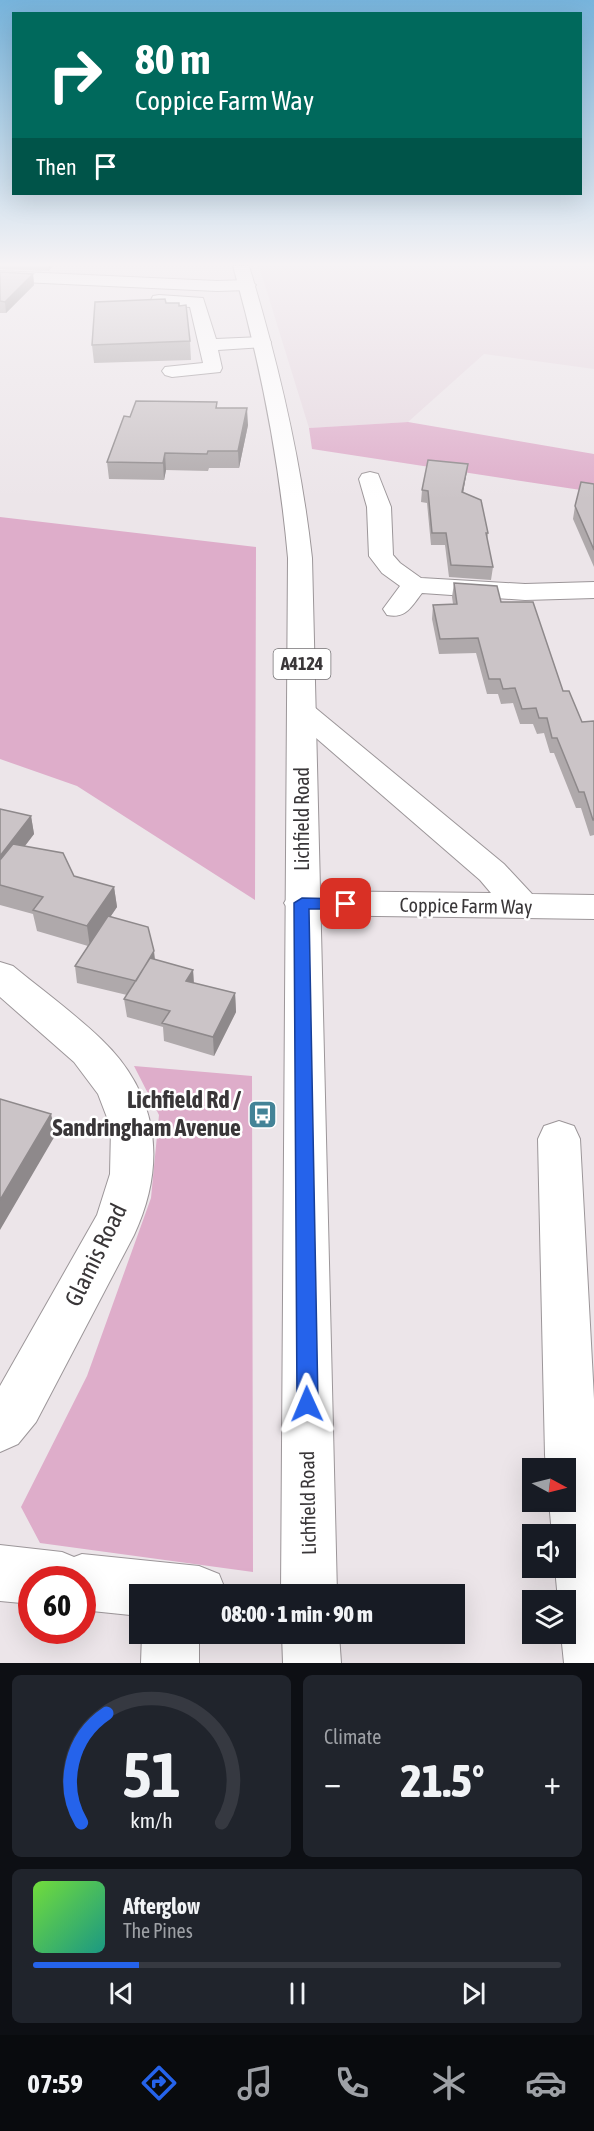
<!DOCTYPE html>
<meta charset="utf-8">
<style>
:root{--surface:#171b24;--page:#20242c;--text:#f1f3f6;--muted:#9ea1a6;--line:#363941;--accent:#2563eb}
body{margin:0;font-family:"Asap Condensed",sans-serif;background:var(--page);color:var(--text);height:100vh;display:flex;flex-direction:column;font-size:22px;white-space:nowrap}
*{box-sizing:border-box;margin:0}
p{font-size:20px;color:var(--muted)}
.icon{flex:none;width:33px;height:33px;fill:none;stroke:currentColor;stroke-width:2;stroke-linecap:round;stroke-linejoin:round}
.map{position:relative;height:1663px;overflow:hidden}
.details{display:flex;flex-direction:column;gap:12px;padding:12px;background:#0d0f14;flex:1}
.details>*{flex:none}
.top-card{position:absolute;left:12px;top:12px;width:570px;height:183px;border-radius:0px;box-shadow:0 6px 24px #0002;background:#00695c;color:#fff;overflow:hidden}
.needle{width:39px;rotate:97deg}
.controls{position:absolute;left:522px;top:1458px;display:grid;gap:12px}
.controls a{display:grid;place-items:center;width:54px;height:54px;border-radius:0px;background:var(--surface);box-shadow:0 6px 24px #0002;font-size:30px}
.speed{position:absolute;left:18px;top:1566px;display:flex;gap:12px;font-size:30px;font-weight:700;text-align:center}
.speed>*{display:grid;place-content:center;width:78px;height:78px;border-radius:50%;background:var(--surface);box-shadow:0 6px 24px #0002;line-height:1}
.speed .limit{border:9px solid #d22;background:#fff;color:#111}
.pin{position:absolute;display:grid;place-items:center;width:51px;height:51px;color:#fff;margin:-26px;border-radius:12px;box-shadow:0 3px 9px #0006}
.me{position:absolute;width:66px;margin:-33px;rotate:359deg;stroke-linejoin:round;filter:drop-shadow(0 0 4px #0008)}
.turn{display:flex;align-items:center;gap:21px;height:126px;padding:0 24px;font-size:27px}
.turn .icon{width:78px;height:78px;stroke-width:2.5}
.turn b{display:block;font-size:42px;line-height:51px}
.then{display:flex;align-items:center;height:57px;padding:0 24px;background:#0003;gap:12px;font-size:22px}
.big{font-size:45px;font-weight:800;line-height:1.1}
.details .card{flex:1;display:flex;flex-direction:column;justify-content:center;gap:9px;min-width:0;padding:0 21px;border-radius:9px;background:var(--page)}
.details .dial{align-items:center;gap:0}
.dial svg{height:156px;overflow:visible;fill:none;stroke:var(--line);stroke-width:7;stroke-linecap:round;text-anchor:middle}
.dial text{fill:var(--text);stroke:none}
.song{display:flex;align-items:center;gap:18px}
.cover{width:72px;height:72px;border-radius:9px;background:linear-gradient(135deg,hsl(100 70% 55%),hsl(170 70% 35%))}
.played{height:6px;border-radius:3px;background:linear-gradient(90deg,var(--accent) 20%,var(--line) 20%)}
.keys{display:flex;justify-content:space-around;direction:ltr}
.heat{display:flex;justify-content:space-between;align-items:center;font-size:33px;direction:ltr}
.details .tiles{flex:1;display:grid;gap:12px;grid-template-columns:1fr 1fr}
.card:last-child{grid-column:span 2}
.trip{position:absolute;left:129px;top:1584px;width:336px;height:60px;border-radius:0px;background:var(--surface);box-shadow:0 6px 24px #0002;font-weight:800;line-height:60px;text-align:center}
.tab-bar{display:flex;height:96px;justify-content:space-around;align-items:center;background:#090b0e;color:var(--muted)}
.tab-bar .icon{width:42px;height:42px}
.tab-bar .current{color:var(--accent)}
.tab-bar b{font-size:27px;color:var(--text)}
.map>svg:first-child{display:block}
.built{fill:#e6d8e0}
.green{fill:#deadca}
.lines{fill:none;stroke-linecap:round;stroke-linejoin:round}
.minor-casing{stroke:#9c9699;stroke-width:2}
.major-casing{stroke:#9c9699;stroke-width:2}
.minor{fill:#fff;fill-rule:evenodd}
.major{fill:#fff;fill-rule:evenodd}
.wall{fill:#afa9ab}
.shaded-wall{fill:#8e898b}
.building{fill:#cbc4c7;stroke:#8e898b;stroke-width:1.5}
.route{fill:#2563eb;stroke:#184099;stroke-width:1.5}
.labels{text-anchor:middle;stroke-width:5;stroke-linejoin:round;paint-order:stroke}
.shield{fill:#fff;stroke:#747274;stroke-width:1.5}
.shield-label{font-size:18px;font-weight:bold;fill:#393638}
.street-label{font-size:20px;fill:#393638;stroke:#fff}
.near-poi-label{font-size:24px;font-weight:bold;fill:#393638;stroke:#fff;text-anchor:end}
.near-street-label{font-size:24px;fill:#393638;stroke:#fff}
</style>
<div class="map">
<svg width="594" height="1663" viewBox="0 0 594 1663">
<rect width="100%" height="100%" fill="#ece5e9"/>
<path class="built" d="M 259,266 L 594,266 L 594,369 L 484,354 L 408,422 L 309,428 Z"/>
<path class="green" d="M 408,422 L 594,454 L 594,492 L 312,449 L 309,428 Z
M 0,517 L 256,547 L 255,900 L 77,786 L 0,759 Z
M 134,1066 L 252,1076 L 253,1572 L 40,1543 L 21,1507 L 87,1376 L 151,1198 L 159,1115 Z"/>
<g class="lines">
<defs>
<path id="minor" d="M 0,271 L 217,281 L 248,280 L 256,285 L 248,290 L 217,291 L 0,281 Z
M 159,295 L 203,298 L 216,339 L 262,337 L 268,338 L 271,342 L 268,346 L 262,347 L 218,350 L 222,368 L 220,372 L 172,377 L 165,375 L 162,371 L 165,367 L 203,363 L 190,307 L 153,304 L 151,300 L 153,296 Z
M 370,472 L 378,474 L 391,507 L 393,555 L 400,563 L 421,578 L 525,584 L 594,582 L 594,598 L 525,600 L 422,593 C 411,607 406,619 387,615 L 383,609 L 400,586 L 382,573 L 369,556 L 367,507 L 359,479 L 362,474 Z
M 303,703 L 313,706 L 504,864 L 532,894 L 594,895 L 594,919 L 302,915 L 290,912 L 284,903 L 290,894 L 302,891 L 491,893 L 480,880 L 293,718 L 288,712 L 293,706 Z
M 0,962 L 13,966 C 42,990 74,1013 101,1039 C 159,1094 167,1164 134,1235 L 36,1422 L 18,1444 L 0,1452 L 0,1386 L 97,1215 L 110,1174 L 111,1128 L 98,1094 L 74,1062 L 0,997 Z
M 559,1121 L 574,1126 L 580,1139 L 594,1399 L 594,1663 L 564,1663 L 561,1634 L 566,1634 L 566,1600 L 558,1600 L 555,1568 L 566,1568 L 566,1534 L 552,1534 L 549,1502 L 566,1502 L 566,1468 L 546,1468 L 545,1455 L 538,1139 L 544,1126 Z
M 0,1545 L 62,1552 L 74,1557 L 82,1554 L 199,1566 L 219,1574 L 227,1594 L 140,1594 L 140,1616 L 82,1610 L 82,1580 L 32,1580 L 32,1604 L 0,1601 Z
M 142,1634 L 199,1634 L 199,1663 L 141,1663 Z"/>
<path id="major" d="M 233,266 L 249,266 C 278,362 301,458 312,558 L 337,1594 L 281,1594 L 288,558 C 279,458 260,362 233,266 Z
M 282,1634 L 339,1634 L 341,1663 L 283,1663 Z"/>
</defs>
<use href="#minor" class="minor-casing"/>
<use href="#major" class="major-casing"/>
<use href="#minor" class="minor"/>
<use href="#major" class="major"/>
</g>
<path class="wall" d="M 0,266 L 53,266 L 48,271 L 0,269 Z
M 0,272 L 33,274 L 34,285 L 6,313 L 0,313 Z
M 166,303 L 179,306 L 190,341 L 191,360 L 94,363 L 92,345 Z
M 217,402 L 217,408 L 248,425 L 239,468 L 209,468 L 208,471 L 166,470 L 164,480 L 109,479 L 107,462 L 130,417 Z
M 468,464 L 463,493 L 488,533 L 487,540 L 493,567 L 491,580 L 449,577 L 445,545 L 431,545 L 427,503 L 421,502 L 422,490 Z
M 594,484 L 594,567 L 573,519 L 575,506 Z
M 454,583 L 501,602 L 563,691 L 582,722 L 594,721 L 594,835 L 590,836 L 581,808 L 576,808 L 554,753 L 550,753 L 544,733 L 537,734 L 533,724 L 520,724 L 513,703 L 501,704 L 498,694 L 487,694 L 476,653 L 439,654 L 432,619 L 433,605 L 453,604 L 452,597 Z
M 0,809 L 31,816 L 34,834 L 25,846 L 74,876 L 114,887 L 117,907 L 110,917 L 155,960 L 193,970 L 194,983 L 235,993 L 236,1012 L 214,1056 L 164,1041 L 163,1027 L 127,1017 L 124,999 L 127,995 L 77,983 L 75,966 L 88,946 L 37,931 L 33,914 L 0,905 Z"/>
<path class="shaded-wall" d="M 47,266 L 53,266 L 48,271 Z
M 33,274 L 34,285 L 6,313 L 5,302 Z
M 247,408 L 248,425 L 239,468 L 238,451 Z
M 165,453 L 166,470 L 164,480 L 163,463 Z
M 468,464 L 466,476 L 461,504 L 462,492 Z
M 31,816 L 34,834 L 0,878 L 0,856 Z
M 114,887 L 117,907 L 90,947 L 87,926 Z
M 154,951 L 156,968 L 136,981 Z
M 193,970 L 194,988 L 186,981 Z
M 235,993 L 236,1012 L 214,1056 L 213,1037 Z
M 51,1114 L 56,1134 L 0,1230 L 0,1200 Z"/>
<path class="building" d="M 0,272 L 33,274 L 5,302 L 0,301 Z
M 165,299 L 166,303 L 179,303 L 179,306 L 186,305 L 190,341 L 92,345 L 95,302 Z
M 136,401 L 217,402 L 216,408 L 247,408 L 238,451 L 208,451 L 207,454 L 165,453 L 163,463 L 107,462 L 124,416 L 130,417 Z
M 428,460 L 468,464 L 462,492 L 481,500 L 488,533 L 486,533 L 493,567 L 451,565 L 446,533 L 432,533 L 428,491 L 422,490 Z
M 581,482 L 594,484 L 594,550 L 575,506 Z
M 454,583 L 497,586 L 501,602 L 533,602 L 563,691 L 569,691 L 582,722 L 594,721 L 594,820 L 593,820 L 584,792 L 579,792 L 557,738 L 552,738 L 547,718 L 539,718 L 536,708 L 522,709 L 515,688 L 503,689 L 500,679 L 489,679 L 478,638 L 440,639 L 433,605 L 457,604 Z
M 0,809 L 31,816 L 0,856 Z
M 13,844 L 63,853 L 74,876 L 114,887 L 87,926 L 33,910 L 43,897 L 0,885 L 0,860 Z
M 108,916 L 148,927 L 154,951 L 136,981 L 75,966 Z
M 150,958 L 193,970 L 186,981 L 235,993 L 213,1037 L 162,1023 L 170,1011 L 124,999 Z
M 0,1099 L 51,1114 L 0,1200 Z"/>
<linearGradient id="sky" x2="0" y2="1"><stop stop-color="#77b4dc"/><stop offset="0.53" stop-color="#f6f3f5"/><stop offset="1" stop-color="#f6f3f5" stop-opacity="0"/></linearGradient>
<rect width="594" height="499" fill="url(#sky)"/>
<path class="route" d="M 302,898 L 346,899 L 353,904 L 346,909 L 309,909 L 318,1404 L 315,1411 L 307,1414 L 300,1411 L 297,1404 L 294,903 Z"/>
<defs>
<symbol id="bus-square" viewBox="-11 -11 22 22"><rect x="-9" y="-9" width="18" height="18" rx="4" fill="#438397" stroke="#fff"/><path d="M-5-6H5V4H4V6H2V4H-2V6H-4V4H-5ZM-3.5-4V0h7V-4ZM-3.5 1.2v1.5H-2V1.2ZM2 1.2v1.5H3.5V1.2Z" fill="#fff"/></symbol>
</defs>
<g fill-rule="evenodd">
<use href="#bus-square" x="246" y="1098" width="33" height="33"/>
</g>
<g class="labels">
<rect class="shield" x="273.5" y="649" width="57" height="30" rx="4.5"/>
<g class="shield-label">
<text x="302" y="670">A4124</text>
</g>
<g class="street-label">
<text transform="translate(302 819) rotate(-90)" y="7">Lichfield Road</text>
<text transform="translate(466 906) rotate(1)" y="7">Coppice Farm Way</text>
<text transform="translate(308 1503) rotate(-91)" y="7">Lichfield Road</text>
</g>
<g class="near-poi-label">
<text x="241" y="1108">Lichfield Rd /<tspan x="241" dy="28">Sandringham Avenue</tspan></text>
</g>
<g class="near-street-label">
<text transform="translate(96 1255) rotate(-64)" y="8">Glamis Road</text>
</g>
</g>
</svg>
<div class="controls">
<a><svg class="needle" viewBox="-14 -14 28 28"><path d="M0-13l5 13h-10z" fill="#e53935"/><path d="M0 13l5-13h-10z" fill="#9ea1a6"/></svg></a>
<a><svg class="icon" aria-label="sound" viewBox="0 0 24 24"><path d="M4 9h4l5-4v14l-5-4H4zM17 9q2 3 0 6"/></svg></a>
<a><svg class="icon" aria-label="layers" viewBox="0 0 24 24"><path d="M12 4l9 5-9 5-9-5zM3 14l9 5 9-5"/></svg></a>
</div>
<div class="speed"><div class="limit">60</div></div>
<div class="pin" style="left:346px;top:904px;background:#d93025"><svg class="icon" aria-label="arrive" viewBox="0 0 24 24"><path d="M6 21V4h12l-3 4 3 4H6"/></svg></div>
<svg class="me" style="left:307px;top:1404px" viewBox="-20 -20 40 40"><path d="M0-17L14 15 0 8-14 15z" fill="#2563eb" stroke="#fff" stroke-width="4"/></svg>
<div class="trip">08:00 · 1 min · 90 m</div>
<div class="top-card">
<div class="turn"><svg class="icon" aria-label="right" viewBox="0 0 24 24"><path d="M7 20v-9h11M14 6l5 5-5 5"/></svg><div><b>80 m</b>Coppice Farm Way</div></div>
<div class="then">Then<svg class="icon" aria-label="arrive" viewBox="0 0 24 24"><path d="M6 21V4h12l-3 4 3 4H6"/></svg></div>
</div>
</div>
<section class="details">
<div class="tiles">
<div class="card dial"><svg viewBox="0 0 100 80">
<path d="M14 69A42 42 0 1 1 86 69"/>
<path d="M14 69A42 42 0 0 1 27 13" stroke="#2563eb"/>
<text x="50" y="56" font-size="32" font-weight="700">51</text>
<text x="50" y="72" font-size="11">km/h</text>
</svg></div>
<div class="card"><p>Climate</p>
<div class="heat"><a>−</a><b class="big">21.5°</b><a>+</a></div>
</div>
<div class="card">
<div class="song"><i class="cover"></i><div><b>Afterglow</b><p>The Pines</p></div></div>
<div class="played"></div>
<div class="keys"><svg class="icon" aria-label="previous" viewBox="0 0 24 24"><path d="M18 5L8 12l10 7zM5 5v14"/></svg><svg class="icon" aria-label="pause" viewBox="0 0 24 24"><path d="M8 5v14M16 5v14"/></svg><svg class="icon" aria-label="next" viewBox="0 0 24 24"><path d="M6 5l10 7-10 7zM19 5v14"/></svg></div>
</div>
</div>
</section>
<nav class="tab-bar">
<b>07:59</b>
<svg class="icon current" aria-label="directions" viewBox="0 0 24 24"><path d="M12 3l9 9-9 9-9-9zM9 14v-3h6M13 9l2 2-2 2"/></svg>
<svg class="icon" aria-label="music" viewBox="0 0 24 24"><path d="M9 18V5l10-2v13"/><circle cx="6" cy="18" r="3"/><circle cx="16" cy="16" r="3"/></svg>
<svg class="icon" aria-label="phone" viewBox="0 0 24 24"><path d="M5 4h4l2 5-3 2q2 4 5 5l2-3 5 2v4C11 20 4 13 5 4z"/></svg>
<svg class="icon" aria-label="climate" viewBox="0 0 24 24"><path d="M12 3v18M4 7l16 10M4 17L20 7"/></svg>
<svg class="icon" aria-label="car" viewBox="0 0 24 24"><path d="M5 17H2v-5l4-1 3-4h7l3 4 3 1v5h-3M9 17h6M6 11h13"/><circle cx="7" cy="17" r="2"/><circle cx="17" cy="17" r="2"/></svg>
</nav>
